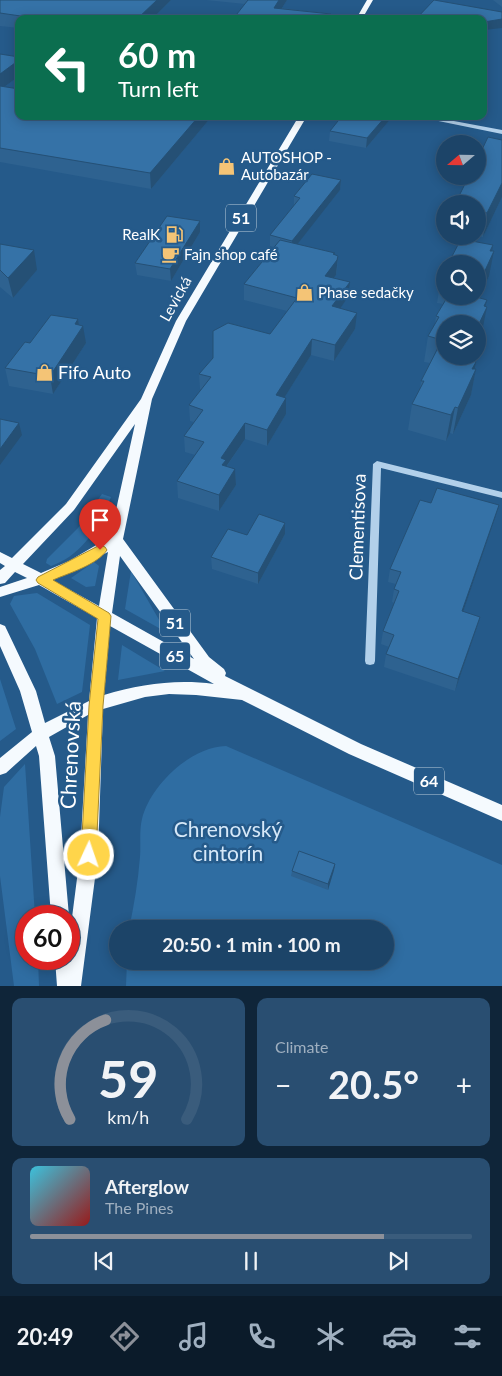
<!DOCTYPE html>
<meta charset="utf-8">
<style>
:root{--surface:#1c4468;--page:#294e71;--text:#f1f3f6;--muted:#a0b0c0;--line:#3a5c7c;--accent:#8c9099}
body{margin:0;font-family:Lato,sans-serif;background:var(--page);color:var(--text);height:100vh;display:flex;flex-direction:column;font-size:19px;white-space:nowrap}
*{box-sizing:border-box;margin:0}
p{font-size:16px;color:var(--muted)}
.icon{flex:none;width:28px;height:28px;fill:none;stroke:currentColor;stroke-width:2;stroke-linecap:round;stroke-linejoin:round}
.map{position:relative;height:986px;overflow:hidden}
.panel{display:flex;flex-direction:column;gap:12px;padding:12px;background:#0f2539;flex:1}
.panel>*{flex:none}
.hud{position:absolute;left:15px;top:15px;width:472px;height:105px;border-radius:10px;box-shadow:0 2px 12px #0003,0 0 0 1px var(--line);background:#0b6e4f;color:#fff;overflow:hidden}
.needle{width:32px;rotate:250deg}
.buttons{position:absolute;left:436px;top:135px;display:grid;gap:10px}
.buttons a{display:grid;place-items:center;width:50px;height:50px;border-radius:50%;background:var(--surface);box-shadow:0 2px 12px #0003,0 0 0 1px var(--line);font-size:25px}
.speed{position:absolute;left:15px;top:905px;display:flex;gap:10px;font-size:25px;font-weight:700;text-align:center}
.speed>*{display:grid;place-content:center;width:65px;height:65px;border-radius:50%;background:var(--surface);box-shadow:0 2px 12px #0003,0 0 0 1px var(--line);line-height:1}
.speed .limit{border:8px solid #d22;background:#fff;color:#111}
.pin{position:absolute;display:grid;place-items:center;width:42px;height:42px;color:#fff;margin:-51px -21px;border-radius:50% 50% 50% 0;rotate:-45deg;box-shadow:0 0 5px #0007}
.pin .icon{rotate:45deg}
.me{position:absolute;width:55px;margin:-28px;rotate:3deg;stroke-linejoin:round;filter:drop-shadow(0 0 4px #0008)}
.turn{display:flex;align-items:center;gap:18px;height:105px;padding:0 20px;font-size:22px}
.turn .icon{width:65px;height:65px;stroke-width:2.5}
.turn b{display:block;font-size:35px;line-height:42px}
.big{font-size:38px;font-weight:700;line-height:1.1}
.panel .card{flex:1;display:flex;flex-direction:column;justify-content:center;gap:8px;min-width:0;padding:0 18px;border-radius:10px;background:var(--page)}
.panel .dial{align-items:center;gap:0}
.dial svg{height:130px;overflow:visible;fill:none;stroke:var(--line);stroke-width:7;stroke-linecap:round;text-anchor:middle}
.dial text{fill:var(--text);stroke:none}
.song{display:flex;align-items:center;gap:15px}
.cover{width:60px;height:60px;border-radius:8px;background:linear-gradient(135deg,hsl(190 70% 55%),hsl(0 70% 35%))}
.played{height:5px;border-radius:2px;background:linear-gradient(90deg,var(--accent) 80%,var(--line) 80%)}
.keys{display:flex;justify-content:space-around;direction:ltr}
.heat{display:flex;justify-content:space-between;align-items:center;font-size:28px;direction:ltr}
.panel .tiles{flex:1;display:grid;gap:12px;grid-template-columns:1fr 1fr}
.card:last-child{grid-column:span 2}
.trip{position:absolute;left:109px;top:920px;width:285px;height:50px;border-radius:25px;background:var(--surface);box-shadow:0 2px 12px #0003,0 0 0 1px var(--line);font-weight:700;line-height:50px;text-align:center}
.tabs{display:flex;height:80px;justify-content:space-around;align-items:center;background:#0b1b2a;color:var(--muted)}
.tabs .icon{width:35px;height:35px}
.tabs .selected{color:var(--accent)}
.tabs b{font-size:22px;color:var(--text)}
.map>svg:first-child{display:block}
.green{fill:#2f6da2}
.lines{fill:none;stroke-linecap:round;stroke-linejoin:round}
.minor{fill:#b2d0ea;fill-rule:evenodd}
.major{fill:#f5fafe;fill-rule:evenodd}
.wall{fill:#2e6290}
.shaded-wall{fill:#255075}
.building{fill:#3572a7;stroke:#255075}
.route{fill:#ffd54a;stroke:#a68a30}
.labels{text-anchor:middle;stroke-width:5;stroke-linejoin:round;paint-order:stroke}
.far-poi-label{font-size:15px;fill:#fff;stroke:#255a8a;text-anchor:start}
.far-street-label{font-size:15px;fill:#fff;stroke:#255a8a}
.shield{fill:#255a8a;stroke:#becedc;stroke-width:1}
.shield-label{font-size:16px;font-weight:bold;fill:#fff}
.poi-label{font-size:18px;fill:#fff;stroke:#255a8a;text-anchor:start}
.street-label{font-size:18px;fill:#fff;stroke:#255a8a}
.near-street-label{font-size:21px;fill:#fff;stroke:#255a8a}
.near-park-label{font-size:21px;fill:#d6e8f8;stroke:#255a8a}
</style>
<div class="map">
<svg width="502" height="986" viewBox="0 0 502 986">
<rect width="100%" height="100%" fill="#255a8a"/>
<path class="green" d="M 102,494 L 111,497 C 99,526 83,555 51,566 L 46,563 L 47,559 L 78,528 Z
M 94,562 L 99,566 L 95,586 L 86,587 L 71,578 Z
M 131,571 L 166,632 L 125,609 Z
M 37,593 L 90,625 L 82,692 L 57,704 L 35,649 L 10,604 L 14,596 Z
M 122,645 L 165,671 L 118,680 Z
M 0,679 L 16,729 L 0,741 Z
M 226,746 L 502,865 L 502,986 L 126,986 L 127,961 L 385,961 L 385,929 L 129,929 C 134,905 138,882 140,857 C 141,845 139,831 142,819 C 150,786 190,747 226,746 Z
M 25,764 L 35,916 L 26,916 L 26,959 L 38,959 L 39,986 L 14,986 L 0,876 L 0,817 L 4,787 Z"/>
<g class="lines">
<path class="minor" d="M 414,116 L 427,116 L 502,130 L 502,134 Z
M 377,461 L 502,492 L 502,498 L 381,468 L 375,661 L 374,664 L 370,665 L 366,664 L 365,661 L 373,464 Z"/>
<path class="major" d="M 367,0 L 373,0 L 362,19 L 356,19 Z
M 299,116 L 307,116 L 186,321 L 152,399 L 123,539 L 209,657 L 224,669 L 226,673 L 225,676 L 361,744 L 502,805 L 502,821 L 349,754 L 242,700 L 196,695 L 169,694 L 145,697 L 103,709 L 98,855 L 81,986 L 57,986 L 55,959 L 69,959 L 69,941 L 80,855 L 88,715 L 49,737 L 55,756 L 69,916 L 51,916 L 39,756 L 36,746 L 6,773 L 0,775 L 0,758 L 32,732 L 20,691 L 0,646 L 0,624 L 5,626 L 36,691 L 45,723 L 89,701 L 97,618 L 39,585 L 0,597 L 0,587 L 27,578 L 15,572 L 5,583 L 0,584 L 0,570 L 5,566 L 0,563 L 0,552 L 12,558 L 66,504 L 141,399 L 176,321 ZM 135,424 L 110,537 L 69,561 L 41,573 L 23,564 L 74,510 ZM 108,552 L 99,606 L 52,580 ZM 120,556 L 194,659 L 112,613 ZM 110,626 L 214,684 C 176,679 141,684 104,695 Z"/>
</g>
<path class="wall" d="M 0,0 L 171,0 L 152,19 L 19,19 L 19,28 L 0,26 Z
M 206,0 L 287,0 L 282,8 L 331,14 L 331,19 L 233,19 L 245,4 Z
M 493,0 L 502,0 L 502,7 Z
M 0,54 L 19,76 L 4,87 L 19,116 L 212,116 L 151,189 L 0,162 Z
M 340,116 L 393,116 L 366,148 L 329,141 L 330,131 L 340,119 Z
M 502,140 L 502,197 L 483,237 L 478,236 L 478,204 Z
M 341,180 L 340,190 L 297,244 L 335,253 L 334,255 L 338,256 L 337,271 L 336,275 L 334,278 L 348,297 L 340,308 L 355,329 L 334,361 L 311,355 L 284,398 L 286,414 L 267,446 L 245,439 L 227,466 L 235,469 L 236,485 L 219,511 L 178,498 L 177,481 L 195,455 L 185,452 L 184,436 L 194,422 L 190,421 L 189,405 L 201,390 L 200,389 L 199,374 L 270,334 L 287,311 L 244,300 L 244,284 L 274,247 L 270,246 L 270,235 L 294,206 L 294,196 Z
M 200,221 L 200,232 L 171,281 L 137,275 L 135,263 Z
M 0,244 L 37,270 L 13,298 L 0,287 Z
M 445,270 L 445,296 L 478,296 L 489,276 L 479,298 L 485,306 L 482,332 L 478,341 L 478,324 L 445,356 L 470,356 L 469,360 L 474,369 L 476,369 L 471,395 L 453,434 L 450,433 L 446,441 L 408,430 L 412,404 L 420,390 L 421,381 L 430,363 L 424,362 L 428,336 L 435,324 L 436,316 L 443,304 L 437,303 L 441,278 Z
M 78,319 L 79,325 L 86,343 L 53,394 L 9,386 L 5,368 L 30,343 Z
M 431,503 L 499,505 L 495,518 L 463,612 L 480,617 L 476,630 L 455,691 L 384,667 L 386,654 L 389,647 L 381,644 L 383,631 L 394,603 L 392,602 L 394,589 L 396,584 L 388,582 L 390,569 Z
M 285,534 L 258,584 L 212,569 L 211,557 L 247,535 Z
M 335,864 L 334,870 L 328,890 L 291,876 L 292,871 Z"/>
<path class="shaded-wall" d="M 157,0 L 171,0 L 152,19 L 137,19 Z
M 279,0 L 287,0 L 275,19 L 274,8 Z
M 502,19 L 502,28 L 484,30 L 484,22 Z
M 19,60 L 19,76 L 0,90 L 0,74 Z
M 199,116 L 212,116 L 151,189 L 150,173 Z
M 386,116 L 393,116 L 366,148 L 367,138 Z
M 341,180 L 340,190 L 292,251 L 292,241 Z
M 502,183 L 502,197 L 483,237 L 487,213 Z
M 200,221 L 200,232 L 171,281 L 170,269 Z
M 493,245 L 491,258 L 494,251 L 489,276 L 468,321 L 473,296 L 478,296 L 478,286 Z
M 34,250 L 37,270 L 13,298 L 8,278 Z
M 335,253 L 334,264 L 338,256 L 336,275 L 324,291 L 325,276 Z
M 350,282 L 348,297 L 331,322 L 332,306 Z
M 487,300 L 484,312 L 487,307 L 482,332 L 478,341 L 478,326 L 484,306 Z
M 357,313 L 355,329 L 334,361 L 335,345 Z
M 78,319 L 80,331 L 83,326 L 86,343 L 53,394 L 50,376 L 75,324 Z
M 312,339 L 311,355 L 276,411 L 276,395 Z
M 463,356 L 470,356 L 457,384 Z
M 476,362 L 473,377 L 476,369 L 471,395 L 453,434 L 458,408 L 472,369 Z
M 286,398 L 286,414 L 267,446 L 267,430 Z
M 455,407 L 450,433 L 446,441 L 451,415 Z
M 19,423 L 22,435 L 0,465 L 0,449 Z
M 245,423 L 245,439 L 221,474 L 221,458 Z
M 235,469 L 236,485 L 219,511 L 219,495 Z
M 499,505 L 495,518 L 459,624 L 462,611 Z
M 285,523 L 285,534 L 258,584 L 258,573 Z
M 480,617 L 476,630 L 455,691 L 458,679 Z
M 335,864 L 334,870 L 328,890 L 328,884 Z"/>
<path class="building" d="M 0,0 L 157,0 L 137,19 L 41,19 L 0,13 Z
M 248,0 L 279,0 L 274,8 L 331,14 L 328,19 L 233,19 Z
M 434,0 L 502,12 L 502,19 L 484,22 L 484,19 L 416,19 Z
M 0,54 L 19,57 L 19,60 L 0,74 Z
M 0,86 L 19,89 L 19,116 L 199,116 L 150,173 L 0,148 Z
M 342,116 L 386,116 L 367,138 L 330,131 Z
M 488,137 L 502,140 L 502,183 L 487,213 L 478,211 L 478,204 L 455,204 L 469,176 L 478,176 L 478,158 Z
M 312,174 L 341,180 L 292,241 L 270,235 L 300,198 L 294,196 Z
M 167,216 L 200,221 L 170,269 L 135,263 Z
M 461,239 L 493,245 L 490,251 L 494,251 L 478,286 L 478,264 L 448,264 Z
M 280,240 L 335,253 L 333,254 L 338,256 L 337,260 L 325,276 L 350,282 L 332,306 L 357,313 L 335,345 L 312,339 L 276,395 L 286,398 L 267,430 L 245,423 L 221,458 L 226,460 L 222,465 L 235,469 L 219,495 L 177,481 L 204,442 L 184,436 L 203,410 L 189,405 L 211,377 L 199,374 L 213,358 L 213,331 L 228,323 L 270,334 L 297,298 L 244,284 Z
M 0,244 L 34,250 L 8,278 L 0,270 Z
M 445,270 L 445,279 L 441,278 Z
M 448,296 L 473,296 L 487,300 L 484,306 L 487,307 L 478,326 L 478,324 L 445,324 L 445,356 L 463,356 L 462,358 L 476,362 L 472,369 L 476,369 L 458,408 L 455,407 L 451,415 L 412,404 L 424,381 L 421,381 L 442,340 L 428,336 L 439,317 L 436,316 Z
M 51,315 L 78,319 L 75,324 L 83,326 L 50,376 L 5,368 L 25,342 L 30,343 Z
M 0,419 L 19,423 L 0,449 Z
M 437,488 L 499,505 L 462,611 L 480,617 L 458,679 L 386,654 L 394,635 L 383,631 L 399,591 L 394,589 L 401,572 L 390,569 L 420,500 L 431,503 Z
M 259,514 L 285,523 L 258,573 L 211,557 L 228,529 L 247,535 Z
M 299,851 L 335,864 L 328,884 L 292,871 Z"/>
<path class="route" d="M 100,545 L 105,547 L 107,550 C 97,565 69,573 53,580 L 109,613 L 111,616 L 103,706 L 96,855 L 94,860 L 89,862 L 83,860 L 81,855 L 89,706 L 98,619 L 38,583 L 36,580 L 38,577 Z"/>
<defs>
<symbol id="shop-bare" viewBox="-9 -9 18 18"><path d="M-5-2.5h2.3a2.7 3.5 0 0 1 5.4 0H5L5.5 6h-11ZM-1.5-2.5h3a1.5 2.3 0 0 0-3 0Z" fill="#f4c476" stroke="#255a8a" stroke-width="2.5" paint-order="stroke"/></symbol>
<symbol id="fuel-bare" viewBox="-9 -9 18 18"><path d="M-5.5-6h7V0h2V4h1.3V-2.5L3-4.5l.8-.8L6-3V5H2.5V1h-1V6h-7ZM-4.2-4.7v3.2H.2V-4.7Z" fill="#f4c476" stroke="#255a8a" stroke-width="2.5" paint-order="stroke"/></symbol>
<symbol id="cafe-bare" viewBox="-9 -9 18 18"><path d="M-5.5-4.5H6V0H3Q3 3.5 0 3.5H-2.5Q-5.5 3.5-5.5 0ZM3-3.2v2h1.7v-2ZM-6 4.5H4V6H-6Z" fill="#f4c476" stroke="#255a8a" stroke-width="2.5" paint-order="stroke"/></symbol>
</defs>
<g fill-rule="evenodd">
<use href="#shop-bare" x="214" y="154" width="25" height="25"/>
<use href="#fuel-bare" x="162" y="222" width="25" height="25"/>
<use href="#cafe-bare" x="158" y="242" width="25" height="25"/>
<use href="#shop-bare" x="292" y="280" width="25" height="25"/>
<use href="#shop-bare" x="32" y="360" width="25" height="25"/>
</g>
<g class="labels">
<g class="far-poi-label">
<text x="241" y="163">AUTOSHOP -<tspan x="241" dy="17">Autobazár</tspan></text>
<text x="160" y="240" text-anchor="end">RealK</text>
<text x="184" y="260">Fajn shop café</text>
<text x="318" y="298">Phase sedačky</text>
</g>
<g class="far-street-label">
<text transform="translate(176 299) rotate(-61)" y="5">Levická</text>
</g>
<g class="shield">
<rect x="226" y="204.5" width="30" height="27" rx="4"/>
<rect x="160" y="609.5" width="30" height="27" rx="4"/>
<rect x="160" y="642.5" width="30" height="27" rx="4"/>
<rect x="414" y="767.5" width="30" height="27" rx="4"/>
</g>
<g class="shield-label">
<text x="241" y="224">51</text>
<text x="175" y="629">51</text>
<text x="175" y="662">65</text>
<text x="429" y="787">64</text>
</g>
<g class="poi-label">
<text x="58" y="379">Fifo Auto</text>
</g>
<g class="street-label">
<text transform="translate(358 527) rotate(-88)" y="6">Clementisova</text>
</g>
<g class="near-street-label">
<text transform="translate(71 755) rotate(-87)" y="7">Chrenovská</text>
</g>
<g class="near-park-label">
<text x="228" y="837">Chrenovský<tspan x="228" dy="24">cintorín</tspan></text>
</g>
</g>
</svg>
<div class="buttons">
<a><svg class="needle" viewBox="-14 -14 28 28"><path d="M0-13l5 13h-10z" fill="#e53935"/><path d="M0 13l5-13h-10z" fill="#a0b0c0"/></svg></a>
<a><svg class="icon" aria-label="sound" viewBox="0 0 24 24"><path d="M4 9h4l5-4v14l-5-4H4zM17 9q2 3 0 6"/></svg></a>
<a><svg class="icon" aria-label="search" viewBox="0 0 24 24"><circle cx="10" cy="10" r="6"/><path d="M15 15l6 6"/></svg></a>
<a><svg class="icon" aria-label="layers" viewBox="0 0 24 24"><path d="M12 4l9 5-9 5-9-5zM3 14l9 5 9-5"/></svg></a>
</div>
<div class="speed"><div class="limit">60</div></div>
<div class="pin" style="left:100px;top:550px;background:#d93025"><svg class="icon" aria-label="arrive" viewBox="0 0 24 24"><path d="M6 21V4h12l-3 4 3 4H6"/></svg></div>
<svg class="me" style="left:89px;top:855px" viewBox="-20 -20 40 40"><circle r="17" fill="#ffd54a" stroke="#fff" stroke-width="3"/><path d="M0-11L8 9 0 5-8 9z" fill="#fff"/></svg>
<div class="trip">20:50 · 1 min · 100 m</div>
<div class="hud">
<div class="turn"><svg class="icon" aria-label="left" viewBox="0 0 24 24"><path d="M17 20v-9H6M10 6l-5 5 5 5"/></svg><div><b>60 m</b>Turn left</div></div>
</div>
</div>
<section class="panel">
<div class="tiles">
<div class="card dial"><svg viewBox="0 0 100 80">
<path d="M14 69A42 42 0 1 1 86 69"/>
<path d="M14 69A42 42 0 0 1 36 8" stroke="#8c9099"/>
<text x="50" y="56" font-size="32" font-weight="700">59</text>
<text x="50" y="72" font-size="11">km/h</text>
</svg></div>
<div class="card"><p>Climate</p>
<div class="heat"><a>−</a><b class="big">20.5°</b><a>+</a></div>
</div>
<div class="card">
<div class="song"><i class="cover"></i><div><b>Afterglow</b><p>The Pines</p></div></div>
<div class="played"></div>
<div class="keys"><svg class="icon" aria-label="previous" viewBox="0 0 24 24"><path d="M18 5L8 12l10 7zM5 5v14"/></svg><svg class="icon" aria-label="pause" viewBox="0 0 24 24"><path d="M8 5v14M16 5v14"/></svg><svg class="icon" aria-label="next" viewBox="0 0 24 24"><path d="M6 5l10 7-10 7zM19 5v14"/></svg></div>
</div>
</div>
</section>
<nav class="tabs">
<b>20:49</b>
<svg class="icon selected" aria-label="directions" viewBox="0 0 24 24"><path d="M12 3l9 9-9 9-9-9zM9 14v-3h6M13 9l2 2-2 2"/></svg>
<svg class="icon" aria-label="music" viewBox="0 0 24 24"><path d="M9 18V5l10-2v13"/><circle cx="6" cy="18" r="3"/><circle cx="16" cy="16" r="3"/></svg>
<svg class="icon" aria-label="phone" viewBox="0 0 24 24"><path d="M5 4h4l2 5-3 2q2 4 5 5l2-3 5 2v4C11 20 4 13 5 4z"/></svg>
<svg class="icon" aria-label="climate" viewBox="0 0 24 24"><path d="M12 3v18M4 7l16 10M4 17L20 7"/></svg>
<svg class="icon" aria-label="car" viewBox="0 0 24 24"><path d="M5 17H2v-5l4-1 3-4h7l3 4 3 1v5h-3M9 17h6M6 11h13"/><circle cx="7" cy="17" r="2"/><circle cx="17" cy="17" r="2"/></svg>
<svg class="icon" aria-label="filters" viewBox="0 0 24 24"><path d="M4 7h16M4 17h16"/><circle cx="9" cy="7" r="2"/><circle cx="15" cy="17" r="2"/></svg>
</nav>
